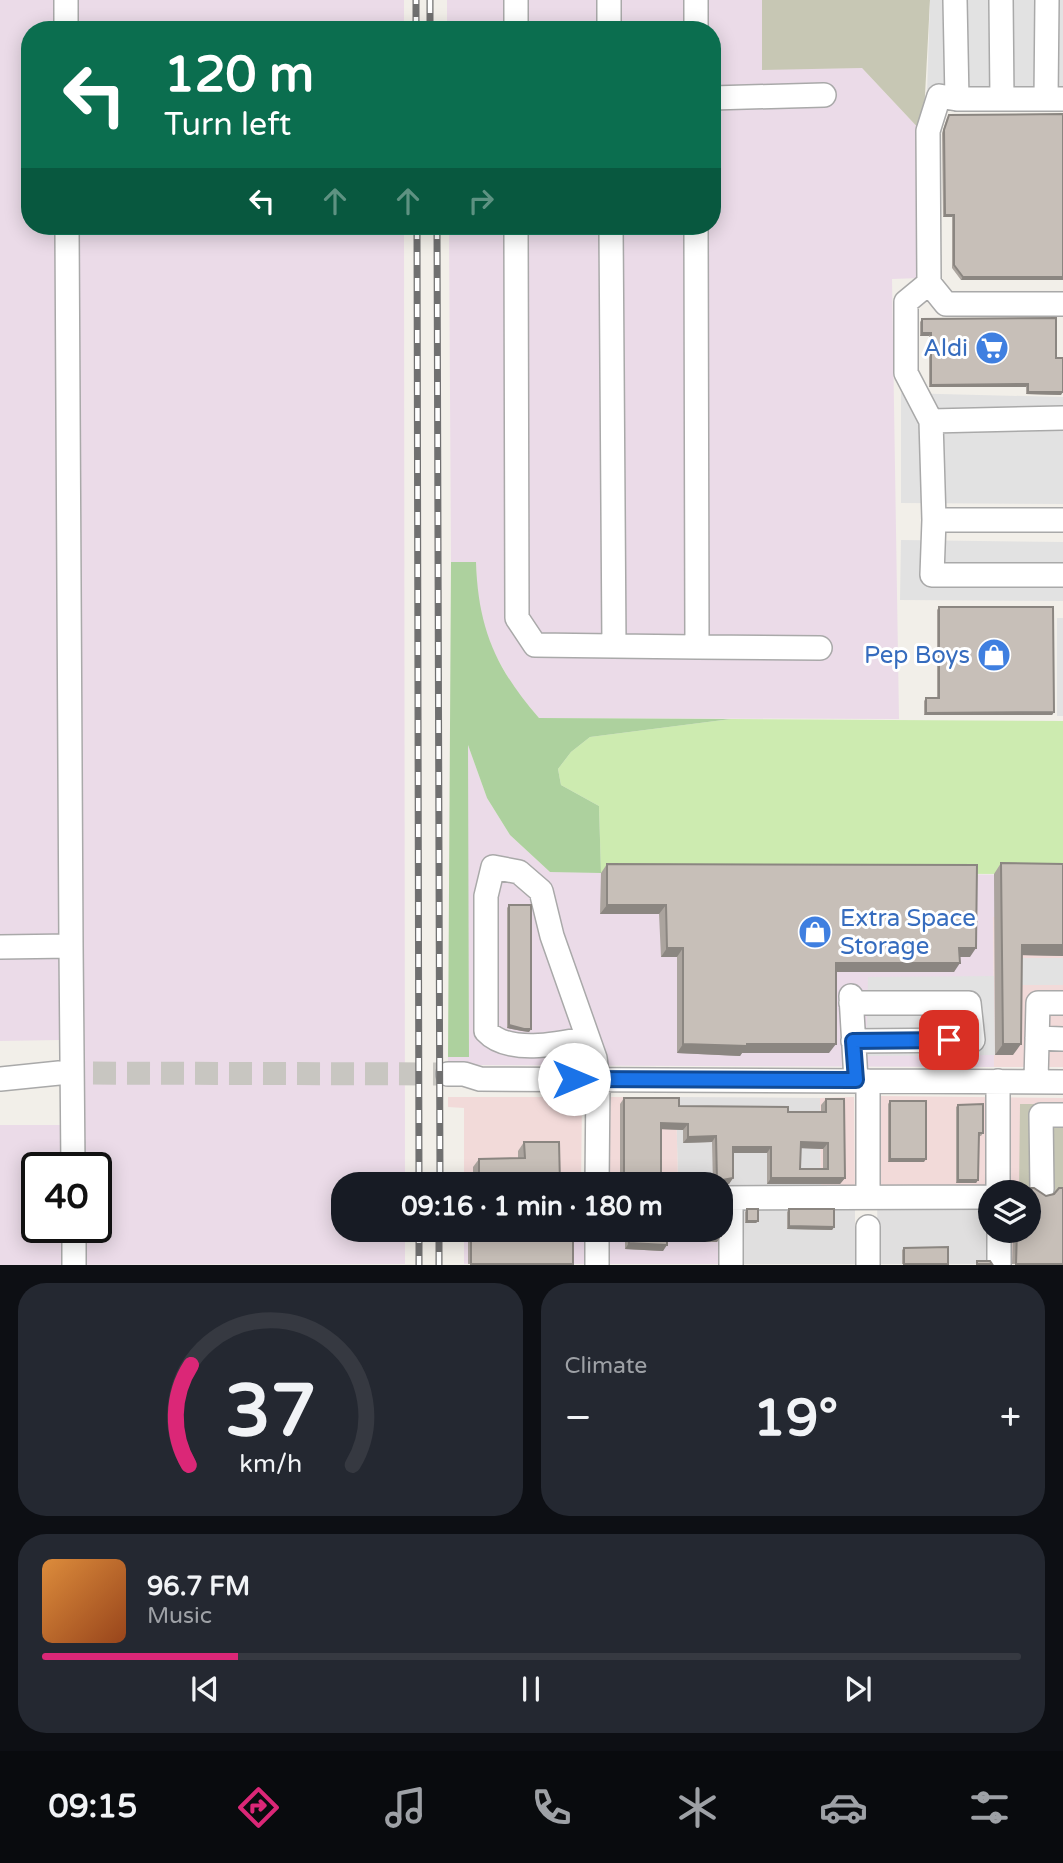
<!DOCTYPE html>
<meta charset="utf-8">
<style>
:root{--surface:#171b24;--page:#242831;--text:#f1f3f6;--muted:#9ea1a6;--line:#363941;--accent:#db2777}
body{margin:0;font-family:"Varela Round",sans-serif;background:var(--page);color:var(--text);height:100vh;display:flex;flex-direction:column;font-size:26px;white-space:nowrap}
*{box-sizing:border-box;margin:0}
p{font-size:23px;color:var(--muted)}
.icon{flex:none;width:38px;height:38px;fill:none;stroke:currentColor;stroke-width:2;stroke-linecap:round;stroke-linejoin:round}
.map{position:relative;height:1265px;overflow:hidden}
.side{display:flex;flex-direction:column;gap:18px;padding:18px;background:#0d0f14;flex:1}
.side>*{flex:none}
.top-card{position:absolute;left:21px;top:21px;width:700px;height:214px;border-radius:28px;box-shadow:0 4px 18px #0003;background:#0b6e4f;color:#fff;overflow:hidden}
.controls{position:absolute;left:978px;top:1180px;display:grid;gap:14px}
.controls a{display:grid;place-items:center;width:63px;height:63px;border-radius:50%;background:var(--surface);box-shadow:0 4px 18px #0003;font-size:35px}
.speed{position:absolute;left:21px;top:1152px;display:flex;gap:14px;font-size:35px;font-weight:700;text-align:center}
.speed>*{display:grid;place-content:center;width:91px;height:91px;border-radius:50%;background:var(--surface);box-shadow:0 4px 18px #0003;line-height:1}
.speed .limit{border:4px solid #111;border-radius:10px;background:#fff;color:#111}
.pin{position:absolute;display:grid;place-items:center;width:60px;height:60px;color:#fff;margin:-30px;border-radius:14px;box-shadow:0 4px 10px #0006}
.me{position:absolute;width:77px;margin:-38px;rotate:90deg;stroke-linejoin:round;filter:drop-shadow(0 0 5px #0008)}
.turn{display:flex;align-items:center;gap:24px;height:147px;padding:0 28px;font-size:32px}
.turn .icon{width:91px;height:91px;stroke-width:2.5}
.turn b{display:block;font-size:49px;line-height:60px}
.lanes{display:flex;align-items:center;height:66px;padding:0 28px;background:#0003;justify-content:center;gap:35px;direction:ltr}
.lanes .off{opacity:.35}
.big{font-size:52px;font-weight:700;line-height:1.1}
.side .card{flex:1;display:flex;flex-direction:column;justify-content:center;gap:10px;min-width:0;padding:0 24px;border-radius:28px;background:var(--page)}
.side .dial{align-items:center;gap:0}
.dial svg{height:182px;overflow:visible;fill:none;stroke:var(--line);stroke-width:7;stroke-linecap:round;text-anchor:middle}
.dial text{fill:var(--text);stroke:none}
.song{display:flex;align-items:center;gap:21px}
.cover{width:84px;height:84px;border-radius:10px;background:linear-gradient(135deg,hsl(30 70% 55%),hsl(20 70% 35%))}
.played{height:7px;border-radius:4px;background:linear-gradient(90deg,var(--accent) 20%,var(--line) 20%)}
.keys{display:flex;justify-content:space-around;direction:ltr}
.heat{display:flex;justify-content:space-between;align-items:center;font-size:38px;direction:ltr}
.side .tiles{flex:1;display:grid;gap:18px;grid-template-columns:1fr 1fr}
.card:last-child{grid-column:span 2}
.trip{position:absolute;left:331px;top:1172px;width:402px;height:70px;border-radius:28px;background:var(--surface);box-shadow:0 4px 18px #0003;font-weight:700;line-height:70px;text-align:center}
.dock{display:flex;height:112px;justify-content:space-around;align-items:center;background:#090b0e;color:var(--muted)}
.dock .icon{width:49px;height:49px}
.dock .current{color:var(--accent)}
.dock b{font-size:32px;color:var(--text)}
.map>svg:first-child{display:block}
.residential{fill:#e0dfdf}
.commercial{fill:#f2dad9}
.industrial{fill:#ebdbe8;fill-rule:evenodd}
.construction{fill:#c7c7b4}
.grass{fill:#cdebb0}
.forest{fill:#add19e}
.parking{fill:#e2e2e2}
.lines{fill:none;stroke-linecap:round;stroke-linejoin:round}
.minor-tunnel{stroke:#c8c6c1;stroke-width:23;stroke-dasharray:23 11;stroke-linecap:butt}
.minor-casing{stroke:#a9a9a9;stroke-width:26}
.minor{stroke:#fff;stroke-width:23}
.rail-casing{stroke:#707070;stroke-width:7}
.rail{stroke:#fff;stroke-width:4.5;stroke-dasharray:13;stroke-linecap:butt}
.wall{fill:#aba49e;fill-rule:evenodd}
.shaded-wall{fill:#8b8681}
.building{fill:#c7bfb8;stroke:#8b8681;stroke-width:2;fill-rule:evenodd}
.route-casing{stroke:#114b97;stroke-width:18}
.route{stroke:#1a73e8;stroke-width:12}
.labels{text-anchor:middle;stroke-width:6;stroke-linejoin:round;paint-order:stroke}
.shop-label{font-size:24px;fill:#366cbe;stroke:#fff;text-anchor:end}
</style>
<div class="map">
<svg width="1063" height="1265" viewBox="0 0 1063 1265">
<rect width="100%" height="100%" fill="#f2efe9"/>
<path class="residential" d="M 676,1097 L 820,1098 L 821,1197 L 855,1197 L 855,1264 L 731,1264 L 721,1185 L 678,1185 Z
M 877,1197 L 990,1197 L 990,1230 L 999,1264 L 878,1264 Z"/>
<path class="commercial" d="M 993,916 L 1063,916 L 1063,1067 L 994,1067 Z
M 878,1096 L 1063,1098 L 1063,1264 L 999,1264 L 999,1230 L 1029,1230 L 1029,1192 L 877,1197 Z
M 448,1097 L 582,1097 L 581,1185 L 464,1185 L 464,1108 L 448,1107 Z
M 609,1097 L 676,1097 L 678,1185 L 609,1185 Z
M 854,1097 L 855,1197 L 821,1197 L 820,1098 Z"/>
<path class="industrial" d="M 0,0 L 404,0 L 404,30 L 30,30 L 30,226 L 404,226 L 405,1185 L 343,1185 L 343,1230 L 405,1230 L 405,1264 L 0,1265 L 0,1125 L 61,1125 L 60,1040 L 0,1041 ZM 37,1167 L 96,1167 L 96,1227 L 37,1227 Z
M 447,0 L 762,0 L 762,69 L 862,68 L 923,133 L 920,278 L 892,279 L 899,719 L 539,718 L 516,691 L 490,646 L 477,600 L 476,562 L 451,562 L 449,226 L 712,226 L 712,30 L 447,30 Z
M 467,742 L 487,798 L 510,835 L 550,872 L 1063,875 L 1063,916 L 993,917 L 994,1067 L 448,1065 L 448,1057 L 469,1057 Z
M 464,1230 L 721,1230 L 731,1264 L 464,1264 Z"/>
<path class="construction" d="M 762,0 L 930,0 L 923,133 L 862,68 L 762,70 Z
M 1020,1104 L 1063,1104 L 1063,1195 L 1019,1192 Z"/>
<path class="grass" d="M 731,719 L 1063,721 L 1063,874 L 601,873 L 599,806 L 561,785 L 558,769 L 571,752 L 590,737 Z"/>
<path class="forest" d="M 451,562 L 476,562 C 478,628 496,669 539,718 L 731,719 L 590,737 L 571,752 L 558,769 L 561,785 L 599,806 L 601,873 L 550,872 L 510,835 L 487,798 L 468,745 L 469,1057 L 448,1057 Z"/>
<path class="parking" d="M 930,0 L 1063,0 L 1063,94 L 927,94 Z
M 901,393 L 1063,397 L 1063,504 L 901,503 Z
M 901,540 L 1063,542 L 1063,601 L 900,600 Z
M 1057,618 L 1063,618 L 1063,716 L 1057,716 Z
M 1019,958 L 1063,958 L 1063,985 L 1020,985 Z
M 994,976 L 995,1055 L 866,1056 L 868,977 Z"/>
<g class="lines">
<path class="minor-tunnel" d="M 59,1073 L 448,1074"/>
<defs>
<path id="minor" d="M 66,0 L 66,30
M 516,0 L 516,30
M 609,0 L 609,30
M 696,0 L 696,30
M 955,0 L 957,99
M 1001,0 L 1002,99
M 712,98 L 824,95
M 1046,99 L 1047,0
M 1063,99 L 957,99 L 939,96 L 928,131 L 929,283 L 946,304 L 1063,304
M 516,226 L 517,618 L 535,645 L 614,646
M 611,226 L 614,646 L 697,647
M 696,226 L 697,647 L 820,648
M 929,283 L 906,302 L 906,373 L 931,421 L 934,520
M 931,421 L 1063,418
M 1063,520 L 934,520 L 932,575 L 1063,575
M 71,946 L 73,1167
M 0,947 L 71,946 L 67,226
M 851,996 L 856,1080
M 851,1003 L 969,1003 L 973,1040 L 853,1041
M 588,1038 C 559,1044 508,1055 486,1031 L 486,896 L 493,867 L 519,872 L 541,891 L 552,936 L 595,1058 L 598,1080 L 597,1185
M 1037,1038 L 1063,1039
M 448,1074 L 464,1074 L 480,1079 L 1063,1082
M 0,1079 L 59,1073
M 998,1081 L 998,1192
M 1036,1081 L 1038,1003 L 1063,1003
M 1042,1189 L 1041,1115 L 1063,1115
M 868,1197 L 868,1081
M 721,1198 L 990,1197
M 731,1198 L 731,1265
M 74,1227 L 74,1265
M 597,1230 L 597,1265
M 999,1230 L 999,1265
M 868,1265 L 868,1227"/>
</defs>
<use href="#minor" class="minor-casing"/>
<use href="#minor" class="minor"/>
<defs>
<path id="rail" d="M 430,0 L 430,30
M 416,30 L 416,0
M 417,226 L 419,1185
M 437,226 L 440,1185
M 419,1230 L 419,1265
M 439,1265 L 439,1230"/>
</defs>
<use href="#rail" class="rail-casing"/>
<use href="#rail" class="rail"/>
</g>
<path class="wall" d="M 1063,114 L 1063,280 L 961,280 L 952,268 L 952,217 L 943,217 L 942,133 L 947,118 L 949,115 Z
M 922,319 L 1056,358 L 1061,395 L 1026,394 L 1026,387 L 929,387 L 929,336 L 920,336 L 920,322 Z
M 939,607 L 1054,712 L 1052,715 L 924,715 L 924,701 L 926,698 L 937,698 L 937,610 Z
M 1001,863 L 1063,864 L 1063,956 L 1022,955 L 1013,1055 L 995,1055 L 994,874 Z
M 607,864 L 970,957 L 960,957 L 954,972 L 836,972 L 829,1053 L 742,1053 L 740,1056 L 677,1053 L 677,957 L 661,957 L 659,914 L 600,914 L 601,873 Z
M 509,905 L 531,1029 L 529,1032 L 522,1031 L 507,1028 L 507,908 Z
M 624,1098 L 679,1106 L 788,1112 L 821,1112 L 821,1105 L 826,1099 L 845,1178 L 840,1184 L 767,1184 L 767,1153 L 733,1153 L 733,1178 L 729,1184 L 713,1185 L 712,1142 L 683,1143 L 683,1130 L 661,1129 L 661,1185 L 620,1185 L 620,1104 ZM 801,1148 L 823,1149 L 823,1169 L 800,1169 Z
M 890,1101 L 924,1162 L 888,1162 L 888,1104 Z
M 958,1105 L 983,1133 L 981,1136 L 979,1136 L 978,1180 L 976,1183 L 956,1183 L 956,1107 Z
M 524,1142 L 560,1183 L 559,1185 L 473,1185 L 473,1167 L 479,1159 L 518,1158 L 518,1151 Z
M 1054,1194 L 1063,1264 L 1012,1264 L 1013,1230 L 1029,1230 L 1046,1196 Z
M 747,1209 L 758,1221 L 756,1223 L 745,1223 L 745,1212 Z
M 789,1209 L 834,1227 L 832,1230 L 787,1229 L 787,1212 Z
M 620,1230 L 721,1230 L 721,1236 L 717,1242 L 667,1242 L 663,1251 L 625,1249 L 625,1242 L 620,1242 Z
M 471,1233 L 573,1264 L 468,1264 L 468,1237 Z
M 904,1248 L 948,1264 L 902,1264 L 902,1250 Z"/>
<path class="shaded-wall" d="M 945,215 L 954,215 L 952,217 L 943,217 Z
M 963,277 L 1063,277 L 1063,280 L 961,280 Z
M 922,333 L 931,333 L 929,336 L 920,336 Z
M 1028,384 L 1026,387 L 929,387 L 931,385 Z
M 1028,392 L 1063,392 L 1061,395 L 1026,394 Z
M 1054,712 L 1052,715 L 924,715 L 926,713 Z
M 607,905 L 666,905 L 659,914 L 600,914 Z
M 1022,945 L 1063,945 L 1063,956 L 1015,955 Z
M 667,948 L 683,948 L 677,957 L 661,957 Z
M 959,948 L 976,948 L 970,957 L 953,957 Z
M 836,963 L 960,963 L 954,972 L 830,972 Z
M 509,1025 L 531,1029 L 529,1032 L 522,1031 L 507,1028 Z
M 683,1044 L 836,1044 L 829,1053 L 742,1053 L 740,1056 L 677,1053 Z
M 1003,1044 L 1021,1044 L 1013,1055 L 995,1055 Z
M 661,1123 L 688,1124 L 683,1130 L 657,1129 Z
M 716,1136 L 712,1142 L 683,1143 L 688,1137 Z
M 801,1142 L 828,1143 L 823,1149 L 797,1148 Z
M 733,1147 L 771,1147 L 767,1153 L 729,1153 Z
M 890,1159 L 926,1159 L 924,1162 L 888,1162 Z
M 733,1178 L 729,1184 L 721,1185 L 714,1185 L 717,1181 Z
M 771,1178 L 845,1178 L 840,1184 L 767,1184 Z
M 958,1180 L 978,1180 L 976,1183 L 956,1183 Z
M 479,1181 L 560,1183 L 559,1185 L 477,1185 Z
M 747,1221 L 758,1221 L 756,1223 L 745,1223 Z
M 789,1226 L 834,1227 L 832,1230 L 787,1229 Z
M 624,1236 L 629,1236 L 625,1242 L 620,1242 Z
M 667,1236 L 721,1236 L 717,1242 L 663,1242 Z
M 629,1243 L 667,1245 L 663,1251 L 625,1249 Z"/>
<path class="building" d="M 1063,114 L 1063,277 L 963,277 L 954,265 L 954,215 L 945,215 L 944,130 L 949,115 Z
M 1056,318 L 1056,358 L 1063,358 L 1063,392 L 1028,392 L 1028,384 L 931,385 L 931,333 L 922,333 L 922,319 Z
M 939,607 L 1053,607 L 1054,712 L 926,713 L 926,698 L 939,698 Z
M 1001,863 L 1063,864 L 1063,945 L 1022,945 L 1021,1044 L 1003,1044 Z
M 607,864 L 977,865 L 976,948 L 959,948 L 960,963 L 836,963 L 836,1044 L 747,1044 L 747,1046 L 683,1044 L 683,948 L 667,948 L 666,905 L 607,905 Z
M 509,905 L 531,905 L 531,1029 L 524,1029 L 509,1025 Z
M 624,1098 L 679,1098 L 679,1106 L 788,1107 L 788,1112 L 826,1112 L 826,1099 L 844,1099 L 845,1178 L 771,1178 L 771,1147 L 733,1147 L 733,1178 L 717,1181 L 716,1136 L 688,1137 L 688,1124 L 661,1123 L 661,1185 L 624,1185 ZM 801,1142 L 828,1143 L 828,1169 L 800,1169 Z
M 890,1101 L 926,1101 L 926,1159 L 890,1159 Z
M 983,1104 L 983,1133 L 979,1133 L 978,1180 L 958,1180 L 958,1105 Z
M 524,1142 L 559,1142 L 560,1183 L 479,1181 L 479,1159 L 525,1158 Z
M 1016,1188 L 1034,1188 L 1046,1196 L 1054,1194 L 1059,1188 L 1063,1188 L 1063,1264 L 1016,1264 L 1017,1230 L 1029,1230 L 1029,1192 L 1013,1192 Z
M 721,1205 L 721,1236 L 667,1236 L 667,1245 L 629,1243 L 629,1236 L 624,1236 L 624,1230 L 721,1230 Z
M 747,1209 L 758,1209 L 758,1221 L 747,1221 Z
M 789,1209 L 834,1209 L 834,1227 L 789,1226 Z
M 471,1233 L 573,1233 L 573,1264 L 471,1264 Z
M 948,1247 L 948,1264 L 904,1264 L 904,1248 Z
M 977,1261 L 990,1261 L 992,1264 L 977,1264 Z"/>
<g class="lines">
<defs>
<path id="route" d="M 574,1079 L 856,1080 L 853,1041 L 949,1040"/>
</defs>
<use href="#route" class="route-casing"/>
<use href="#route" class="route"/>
</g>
<defs>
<symbol id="supermarket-disc" viewBox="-11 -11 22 22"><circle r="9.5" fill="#3f7fe0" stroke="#fff"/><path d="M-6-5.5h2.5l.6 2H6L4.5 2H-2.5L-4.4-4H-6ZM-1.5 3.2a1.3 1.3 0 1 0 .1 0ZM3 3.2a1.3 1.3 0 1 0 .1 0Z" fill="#fff"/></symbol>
<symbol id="shop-disc" viewBox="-11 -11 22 22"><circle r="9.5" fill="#3f7fe0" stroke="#fff"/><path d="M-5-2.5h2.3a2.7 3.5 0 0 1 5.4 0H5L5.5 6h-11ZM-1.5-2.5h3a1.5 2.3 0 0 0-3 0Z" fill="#fff"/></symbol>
</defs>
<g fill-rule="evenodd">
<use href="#supermarket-disc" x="973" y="329" width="38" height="38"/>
<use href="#shop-disc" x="975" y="636" width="38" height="38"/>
<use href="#shop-disc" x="796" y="913" width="38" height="38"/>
</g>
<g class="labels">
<g class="shop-label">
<text x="968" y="356">Aldi</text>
<text x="970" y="663">Pep Boys</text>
<text x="840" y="926" text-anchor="start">Extra Space<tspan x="840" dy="28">Storage</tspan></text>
</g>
</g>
</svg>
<div class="controls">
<a><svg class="icon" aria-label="layers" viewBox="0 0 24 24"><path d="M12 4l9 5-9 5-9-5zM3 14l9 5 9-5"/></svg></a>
</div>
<div class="speed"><div class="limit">40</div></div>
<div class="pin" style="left:949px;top:1040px;background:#d93025"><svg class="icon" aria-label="arrive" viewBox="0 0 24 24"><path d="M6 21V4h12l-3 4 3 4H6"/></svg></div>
<svg class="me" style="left:574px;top:1079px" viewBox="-20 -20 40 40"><circle r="19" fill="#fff"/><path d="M0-13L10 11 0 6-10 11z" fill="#1a73e8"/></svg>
<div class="trip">09:16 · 1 min · 180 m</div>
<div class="top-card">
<div class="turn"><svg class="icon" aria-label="left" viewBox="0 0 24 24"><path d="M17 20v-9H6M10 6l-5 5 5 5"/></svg><div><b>120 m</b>Turn left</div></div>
<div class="lanes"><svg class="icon" aria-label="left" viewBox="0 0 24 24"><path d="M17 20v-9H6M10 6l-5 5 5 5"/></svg><svg class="icon off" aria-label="ahead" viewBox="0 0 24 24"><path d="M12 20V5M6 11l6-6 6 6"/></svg><svg class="icon off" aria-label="ahead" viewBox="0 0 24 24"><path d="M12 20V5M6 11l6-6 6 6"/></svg><svg class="icon off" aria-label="right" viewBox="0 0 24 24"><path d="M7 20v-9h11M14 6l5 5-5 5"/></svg></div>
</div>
</div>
<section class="side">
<div class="tiles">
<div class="card dial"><svg viewBox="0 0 100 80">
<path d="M14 69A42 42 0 1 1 86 69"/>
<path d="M14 69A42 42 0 0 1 15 25" stroke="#db2777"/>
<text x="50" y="56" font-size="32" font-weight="700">37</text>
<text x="50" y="72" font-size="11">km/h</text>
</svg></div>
<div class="card"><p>Climate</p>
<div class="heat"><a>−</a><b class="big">19°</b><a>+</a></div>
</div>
<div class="card">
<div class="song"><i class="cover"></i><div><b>96.7 FM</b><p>Music</p></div></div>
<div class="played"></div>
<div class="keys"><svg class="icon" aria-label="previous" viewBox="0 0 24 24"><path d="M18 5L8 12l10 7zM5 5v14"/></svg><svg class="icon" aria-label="pause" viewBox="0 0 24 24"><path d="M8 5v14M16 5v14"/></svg><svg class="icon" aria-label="next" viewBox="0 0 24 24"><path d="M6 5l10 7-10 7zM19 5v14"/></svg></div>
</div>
</div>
</section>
<nav class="dock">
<b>09:15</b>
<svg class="icon current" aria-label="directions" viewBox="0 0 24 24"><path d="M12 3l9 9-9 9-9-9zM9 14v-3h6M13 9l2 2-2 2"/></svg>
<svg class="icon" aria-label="music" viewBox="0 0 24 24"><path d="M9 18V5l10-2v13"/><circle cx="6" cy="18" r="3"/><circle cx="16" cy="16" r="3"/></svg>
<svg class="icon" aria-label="phone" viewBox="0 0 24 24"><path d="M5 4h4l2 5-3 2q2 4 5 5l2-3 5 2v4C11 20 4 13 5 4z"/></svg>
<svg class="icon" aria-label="climate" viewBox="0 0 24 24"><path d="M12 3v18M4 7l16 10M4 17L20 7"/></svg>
<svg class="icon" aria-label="car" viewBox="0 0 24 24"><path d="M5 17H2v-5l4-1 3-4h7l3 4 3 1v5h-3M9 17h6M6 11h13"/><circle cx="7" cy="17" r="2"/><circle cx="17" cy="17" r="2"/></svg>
<svg class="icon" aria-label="filters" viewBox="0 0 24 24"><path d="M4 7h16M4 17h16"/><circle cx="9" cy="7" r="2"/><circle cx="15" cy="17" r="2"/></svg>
</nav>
